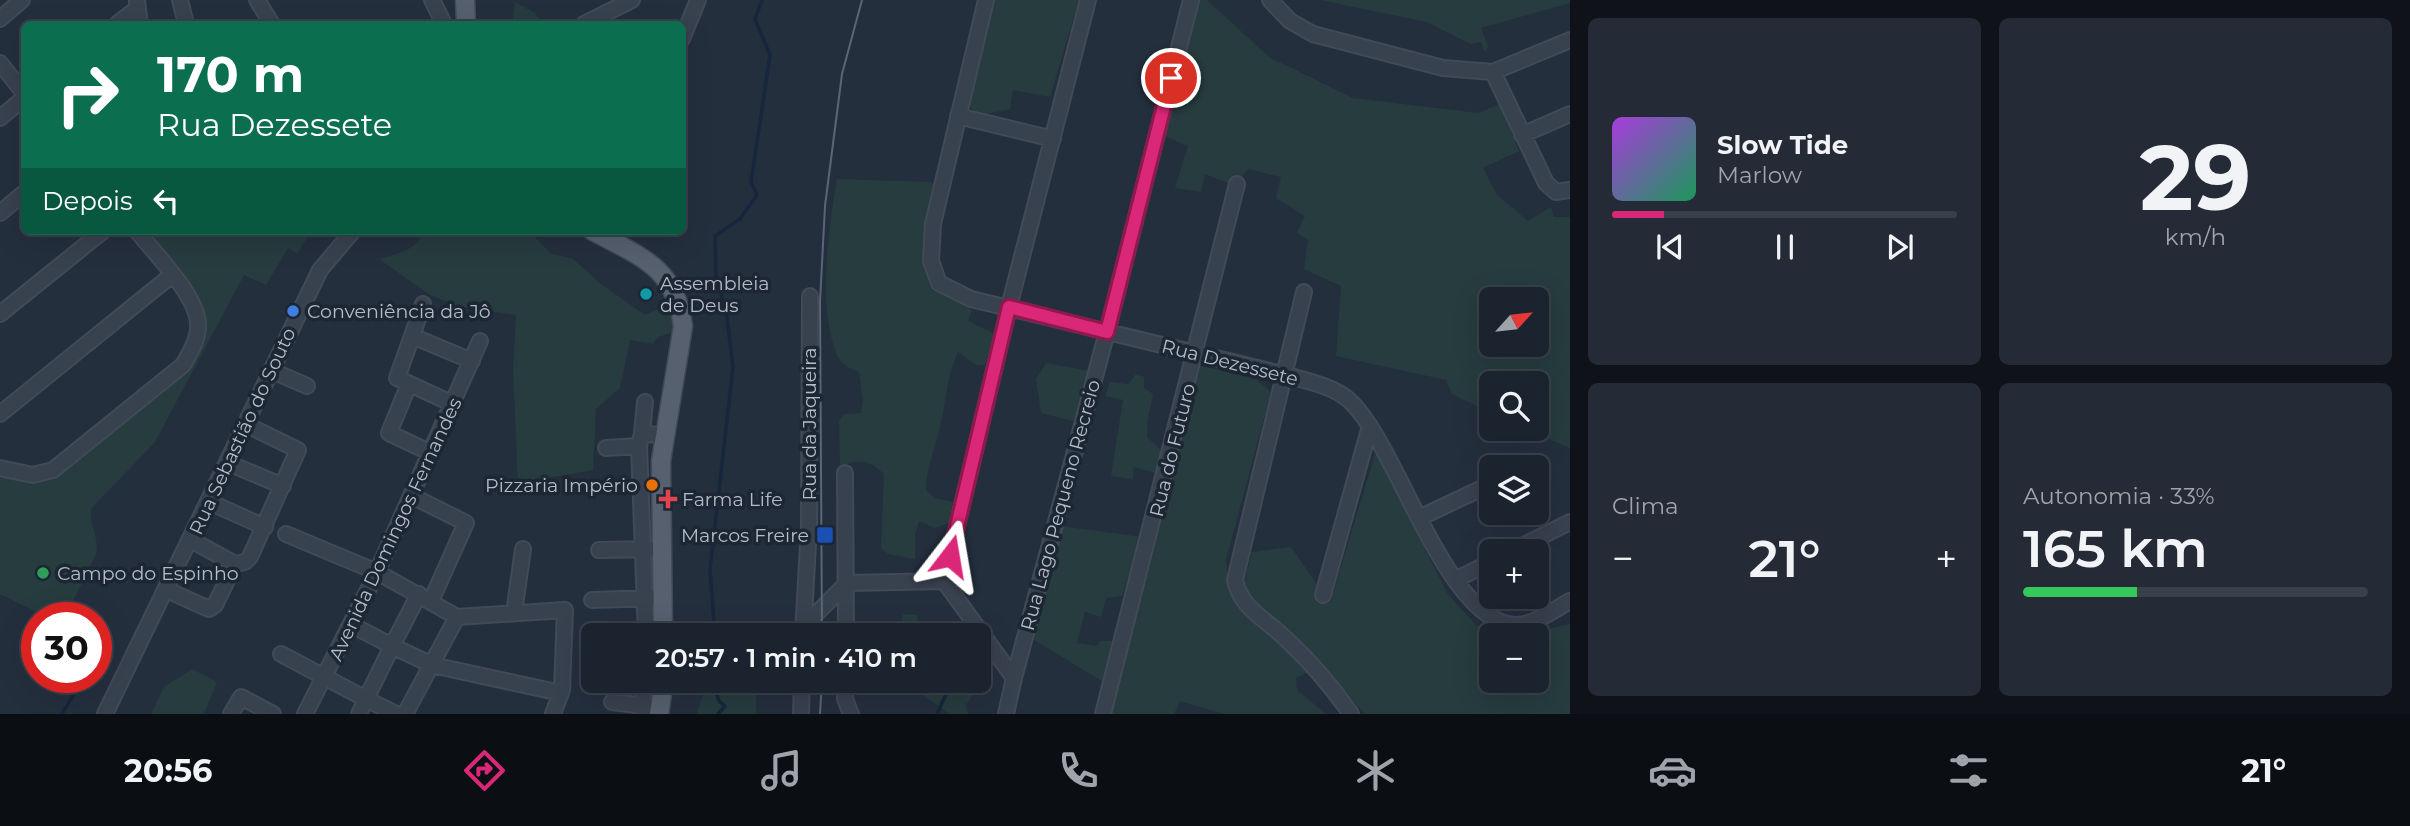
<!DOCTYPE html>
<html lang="pt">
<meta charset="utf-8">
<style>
:root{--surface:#1b232e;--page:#242b36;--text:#f1f3f6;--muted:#a0a4aa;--line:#39404a;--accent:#db2777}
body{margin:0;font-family:Montserrat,sans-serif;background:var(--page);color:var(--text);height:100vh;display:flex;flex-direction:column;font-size:26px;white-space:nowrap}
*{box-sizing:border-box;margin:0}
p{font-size:23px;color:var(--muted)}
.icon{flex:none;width:38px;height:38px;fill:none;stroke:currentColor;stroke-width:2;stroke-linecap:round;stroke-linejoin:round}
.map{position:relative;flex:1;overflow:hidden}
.drawer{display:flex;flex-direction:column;gap:18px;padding:18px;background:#0f1319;width:840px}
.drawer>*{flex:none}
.banner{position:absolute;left:21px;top:21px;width:665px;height:214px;border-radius:10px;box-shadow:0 7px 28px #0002,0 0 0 2px var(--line);background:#0b6e4f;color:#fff;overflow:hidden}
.needle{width:46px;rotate:63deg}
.controls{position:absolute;left:1479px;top:287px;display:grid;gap:14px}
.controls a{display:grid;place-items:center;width:70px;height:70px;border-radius:10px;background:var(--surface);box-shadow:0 7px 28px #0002,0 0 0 2px var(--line);font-size:35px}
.speed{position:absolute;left:21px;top:602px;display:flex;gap:14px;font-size:35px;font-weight:700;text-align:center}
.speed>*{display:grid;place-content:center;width:91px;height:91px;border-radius:50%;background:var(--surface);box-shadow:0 7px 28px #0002,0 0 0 2px var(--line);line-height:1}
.speed .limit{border:10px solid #d22;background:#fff;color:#111}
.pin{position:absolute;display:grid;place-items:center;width:60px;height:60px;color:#fff;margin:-30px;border:4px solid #fff;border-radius:50%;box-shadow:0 2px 7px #0007}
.me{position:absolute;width:77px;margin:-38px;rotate:14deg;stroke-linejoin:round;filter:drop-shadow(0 0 5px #0008)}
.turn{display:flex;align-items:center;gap:24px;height:147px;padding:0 21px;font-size:32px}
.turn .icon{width:91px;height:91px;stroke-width:2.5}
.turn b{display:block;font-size:49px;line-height:60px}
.then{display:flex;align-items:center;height:66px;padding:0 21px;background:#0003;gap:14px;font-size:26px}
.big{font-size:52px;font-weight:600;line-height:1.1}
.drawer .card{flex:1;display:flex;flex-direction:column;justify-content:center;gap:10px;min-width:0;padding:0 24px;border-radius:10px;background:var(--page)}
.drawer .dial{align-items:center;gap:0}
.dial b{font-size:91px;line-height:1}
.song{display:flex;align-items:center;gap:21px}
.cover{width:84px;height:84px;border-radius:10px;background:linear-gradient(135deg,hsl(280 70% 55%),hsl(150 70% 35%))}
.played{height:7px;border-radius:4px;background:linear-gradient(90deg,var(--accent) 15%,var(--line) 15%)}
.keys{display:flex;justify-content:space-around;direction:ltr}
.heat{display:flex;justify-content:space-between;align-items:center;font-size:38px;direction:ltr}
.charge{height:10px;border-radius:5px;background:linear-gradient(90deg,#34c759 33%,var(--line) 0)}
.drawer .tiles{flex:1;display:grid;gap:18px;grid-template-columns:repeat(2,1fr)}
.trip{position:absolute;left:581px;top:623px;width:410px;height:70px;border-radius:10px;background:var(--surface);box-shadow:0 7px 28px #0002,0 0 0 2px var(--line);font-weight:600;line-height:70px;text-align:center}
.menu{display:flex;height:112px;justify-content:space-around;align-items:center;background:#0b0e12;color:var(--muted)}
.menu .icon{width:49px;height:49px}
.menu .selected{color:var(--accent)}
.menu b{font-size:32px;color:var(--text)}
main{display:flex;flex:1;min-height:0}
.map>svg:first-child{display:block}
.green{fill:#263c3f;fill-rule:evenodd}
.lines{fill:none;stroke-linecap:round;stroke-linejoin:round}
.stream{stroke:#17263c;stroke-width:3.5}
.minor-casing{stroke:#414a57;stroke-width:18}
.major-casing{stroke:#414a57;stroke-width:21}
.minor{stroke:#38414e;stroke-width:14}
.major{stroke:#56606e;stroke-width:18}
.tram{stroke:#5a6575;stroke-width:2}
.route-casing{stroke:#8e194d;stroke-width:18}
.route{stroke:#db2777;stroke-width:12}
.culture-dot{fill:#0f9aa8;stroke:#1d2633;stroke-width:2.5}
.shop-dot{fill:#3f7fe0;stroke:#1d2633;stroke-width:2.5}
.food-dot{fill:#e8710a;stroke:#1d2633;stroke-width:2.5}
.health-dot{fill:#e0444e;stroke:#1d2633;stroke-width:2.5}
.transit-dot{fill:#1a4fb4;stroke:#1d2633;stroke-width:2.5}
.leisure-dot{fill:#2e9e5b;stroke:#1d2633;stroke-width:2.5}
.labels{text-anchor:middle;stroke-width:7;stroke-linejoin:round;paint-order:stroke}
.poi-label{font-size:19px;fill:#b4bcc9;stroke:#1d2633;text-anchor:start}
.street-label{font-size:19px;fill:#b4bcc9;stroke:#1d2633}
</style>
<main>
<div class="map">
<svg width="1570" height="714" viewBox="0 0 1570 714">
<rect width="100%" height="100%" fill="#242f3e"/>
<path class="green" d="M 990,0 L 1079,0 L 1050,97 L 1013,90 L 1010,109 L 975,116 L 964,90 Z
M 1197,0 L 1207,0 L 1269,57 L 1353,98 L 1478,113 L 1500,104 L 1519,151 L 1483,168 L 1497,195 L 1528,221 L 1551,207 L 1554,217 L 1570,217 L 1570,448 L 1526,429 L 1536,429 L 1536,383 L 1491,383 L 1491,413 L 1452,394 L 1446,380 L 1336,356 L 1341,286 L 1304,269 L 1308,240 L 1297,233 L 1305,216 L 1276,198 L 1281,177 L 1249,169 L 1233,185 L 1205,174 L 1201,192 L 1175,188 L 1188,146 L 1162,135 ZM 1491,299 L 1536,299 L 1536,345 L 1491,345 Z
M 1320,0 L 1570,0 L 1570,3 L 1481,28 L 1488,47 L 1484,51 L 1481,42 L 1471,44 L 1427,22 Z
M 515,2 L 535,13 L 544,24 L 505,24 L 513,20 Z
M 837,179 L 931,182 L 936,189 L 924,265 L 931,281 L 972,310 L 968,321 L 995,334 L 985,365 L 976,365 L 958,352 C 946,378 946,404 939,431 C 934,452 926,468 926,490 L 935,498 L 953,502 L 949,523 L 935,528 L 919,521 L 915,535 L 915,559 L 888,554 L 881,548 L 884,474 C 869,460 858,458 840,467 L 839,421 L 844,414 L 861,413 L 863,400 L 859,372 C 851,369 842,365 838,357 C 816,309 829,229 837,179 Z
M 137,231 L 312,231 L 297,253 L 288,248 L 266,285 L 244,275 L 155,442 L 91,509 C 89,525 100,539 96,554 L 65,618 L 49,618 L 0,594 L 0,468 L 44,474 L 183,365 L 196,313 Z
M 424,231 L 529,231 L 550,253 L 573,259 L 601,284 L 645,315 L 672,303 L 674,332 L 658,337 L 653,344 L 630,340 L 620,388 L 596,409 L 593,470 L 518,483 L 513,370 L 516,315 L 460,307 L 430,295 L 379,259 C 399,253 416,251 424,231 Z
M 1046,363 L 1090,371 L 1085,396 L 1073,421 L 1041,413 L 1036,379 Z
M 1199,365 L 1256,379 L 1271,392 L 1226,560 L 1229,593 L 1310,671 L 1296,678 L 1297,690 L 1326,714 L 1224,714 L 1180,701 L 1174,714 L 1110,714 Z
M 1136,374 L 1144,377 L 1144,388 L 1153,394 L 1147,423 L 1147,437 L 1160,449 L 1160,461 L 1155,473 L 1134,467 L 1133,479 L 1111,476 L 1123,400 L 1105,396 L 1110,382 L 1128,384 Z
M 1376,451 L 1447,593 L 1476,625 L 1527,634 L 1570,624 L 1570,714 L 1365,714 L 1243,587 L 1252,552 L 1291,547 L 1330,603 ZM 1491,635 L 1536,635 L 1536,681 L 1491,681 Z
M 1060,526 L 1142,537 L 1122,596 L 1106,598 L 1101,617 L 1085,612 L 1077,643 L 1096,646 L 1101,641 L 1113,641 L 1105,683 L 1026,635 Z
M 903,614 L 917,615 L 918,630 L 940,626 L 958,633 L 900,635 Z
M 192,669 L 217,682 L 204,714 L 151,714 L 164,687 Z
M 910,681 L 953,681 L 974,693 L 966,705 L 968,714 L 950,714 L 911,687 Z
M 756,690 L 756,714 L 697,714 L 704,691 Z"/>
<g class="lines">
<path class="stream" d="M 715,635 L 710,570 L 733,367 L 727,318 L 716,275 L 715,236 L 740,219 L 757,195 L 751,182 L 770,55 L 755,19 L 762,0
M 708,681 L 709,687 L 715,689 L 719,701 L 725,706 L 718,714
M 62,714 L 84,677
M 937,714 L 952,681"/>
<defs>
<path id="minor" d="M 180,0 L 186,24
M 257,0 L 272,24
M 432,0 L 444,24
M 986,0 L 933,224 L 931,261 L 939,283 L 971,299 L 1286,375 C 1307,381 1334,386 1350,401 C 1397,444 1447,626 1517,625 C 1534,625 1555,609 1570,601
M 1270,0 L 1290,21 L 1313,34 L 1443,68 L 1493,72 L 1570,40
M 137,1 L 140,24
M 0,19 L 22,0
M 117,24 L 138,8
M 584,24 L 632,0
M 682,39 L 698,0
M 0,63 L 24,93
M 1493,72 L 1546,183 L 1556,192 L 1570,190
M 958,116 L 1053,139
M 0,118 L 24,98
M 1522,135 L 1570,114
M 0,213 L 24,193
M 1304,292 L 1235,580 C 1241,610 1268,620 1287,640 C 1311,662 1332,687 1351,714
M 0,314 L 103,231
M 412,336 L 423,304
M 270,370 L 307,386
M 409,384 L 389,433 L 431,453
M 453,404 L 397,378 L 412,336 L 472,361
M 0,414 L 172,275
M 642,433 L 645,402
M 639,446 L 646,635
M 606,448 L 639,446 L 642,433 L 664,436
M 228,463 L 283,486
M 0,468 L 33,475 L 53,470 L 183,365 C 190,353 199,338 198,324 C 197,295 154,253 137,231
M 845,473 L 846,635
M 412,496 L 466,523 L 431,601
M 209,502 L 265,527
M 1419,518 L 1491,484
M 286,534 L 377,572 L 457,617 L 565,610 L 562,690 L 553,714
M 191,540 L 235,564
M 599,550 L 650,549
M 1512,551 L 1570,522
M 235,564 L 245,562 L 250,557 L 298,450 L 245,424
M 1455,580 L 1491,562
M 944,581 L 1009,307 L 1088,0
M 944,581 L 1014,678 L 1006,714
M 847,583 L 944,581
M 167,590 L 209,609 L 215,605 L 235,564
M 419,594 L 392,646 L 432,665 L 561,693
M 1323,595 L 1370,426
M 592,600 L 654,598
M 514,613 L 523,549
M 352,625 L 392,646 L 366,699 L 396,714
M 801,629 L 847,583
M 803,635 L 809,526 L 810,296
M 281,654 L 366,699 L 359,714
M 1014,678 L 1107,332 L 1191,0
M 845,681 L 845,699 L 851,714
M 612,702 L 661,708
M 642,713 L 645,681
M 105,714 L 320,270 L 353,231
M 231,714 L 241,697 L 273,714
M 305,714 L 377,572 L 480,341
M 405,714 L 457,617
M 801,714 L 802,681
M 1103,714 L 1237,184"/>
<path id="major" d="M 465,0 L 466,24
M 593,231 C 641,257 675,267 683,326 L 661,461 L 663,635
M 659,714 L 664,681"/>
</defs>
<use href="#minor" class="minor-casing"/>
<use href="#major" class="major-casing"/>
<use href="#minor" class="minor"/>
<use href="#major" class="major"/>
<path class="tram" d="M 822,635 L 820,302 L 825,206 L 842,74 L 862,0
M 820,714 L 822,681"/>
</g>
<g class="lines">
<defs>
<path id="route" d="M 950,556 L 1009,307 L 1107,332 L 1171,78"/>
</defs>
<use href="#route" class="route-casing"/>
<use href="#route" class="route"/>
</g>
<circle class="culture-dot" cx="646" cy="294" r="7"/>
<circle class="shop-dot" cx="293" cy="311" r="7"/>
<circle class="food-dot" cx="652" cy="485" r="7"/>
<path class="health-dot" d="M664.5 488.5h7v7h7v7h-7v7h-7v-7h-7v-7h7z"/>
<rect class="transit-dot" x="816" y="526" width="18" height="18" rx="3.5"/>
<circle class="leisure-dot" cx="43" cy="573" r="7"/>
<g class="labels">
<g class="poi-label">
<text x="660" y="290">Assembleia<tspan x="660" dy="22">de Deus</tspan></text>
<text x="307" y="318">Conveniência da Jô</text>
<text x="638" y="492" text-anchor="end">Pizzaria Império</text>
<text x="682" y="506">Farma Life</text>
<text x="809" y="542" text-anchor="end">Marcos Freire</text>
<text x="57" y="580">Campo do Espinho</text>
</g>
<g class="street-label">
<text transform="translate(1230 362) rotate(14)" y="7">Rua Dezessete</text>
<text transform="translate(809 424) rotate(-90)" y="7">Rua da Jaqueira</text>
<text transform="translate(242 431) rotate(-65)" y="7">Rua Sebastião do Souto</text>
<text transform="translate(1172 450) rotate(-76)" y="7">Rua do Futuro</text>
<text transform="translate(1060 505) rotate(-75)" y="7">Rua Lago Pequeno Recreio</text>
<text transform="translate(395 529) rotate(-65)" y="7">Avenida Domingos Fernandes</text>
</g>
</g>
</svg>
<div class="controls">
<a><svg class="needle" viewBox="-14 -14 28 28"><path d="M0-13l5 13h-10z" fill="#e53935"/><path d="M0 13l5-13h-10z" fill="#a0a4aa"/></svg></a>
<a><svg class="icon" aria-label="search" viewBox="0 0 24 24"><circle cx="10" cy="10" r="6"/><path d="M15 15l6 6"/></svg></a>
<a><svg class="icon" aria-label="layers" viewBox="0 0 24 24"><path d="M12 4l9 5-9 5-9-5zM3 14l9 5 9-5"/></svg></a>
<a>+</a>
<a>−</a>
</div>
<div class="speed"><div class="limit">30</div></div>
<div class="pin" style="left:1171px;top:78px;background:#d93025"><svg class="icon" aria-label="arrive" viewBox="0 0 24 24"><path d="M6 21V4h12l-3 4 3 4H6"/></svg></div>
<svg class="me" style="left:950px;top:556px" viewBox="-20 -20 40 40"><path d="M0-17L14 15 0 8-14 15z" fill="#db2777" stroke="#fff" stroke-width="4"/></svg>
<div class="trip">20:57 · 1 min · 410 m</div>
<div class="banner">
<div class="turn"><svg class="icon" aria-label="right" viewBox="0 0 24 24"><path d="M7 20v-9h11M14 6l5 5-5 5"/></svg><div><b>170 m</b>Rua Dezessete</div></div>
<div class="then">Depois<svg class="icon" aria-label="left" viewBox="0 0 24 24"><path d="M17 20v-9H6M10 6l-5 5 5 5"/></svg></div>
</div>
</div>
<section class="drawer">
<div class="tiles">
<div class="card">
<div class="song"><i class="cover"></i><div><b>Slow Tide</b><p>Marlow</p></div></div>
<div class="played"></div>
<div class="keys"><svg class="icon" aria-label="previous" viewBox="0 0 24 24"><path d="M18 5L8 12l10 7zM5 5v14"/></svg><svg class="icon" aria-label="pause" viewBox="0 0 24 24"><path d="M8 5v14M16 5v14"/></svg><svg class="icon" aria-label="next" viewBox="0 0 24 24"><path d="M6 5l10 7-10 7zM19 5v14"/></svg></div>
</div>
<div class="card dial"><b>29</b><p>km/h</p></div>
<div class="card"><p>Clima</p>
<div class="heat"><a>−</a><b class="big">21°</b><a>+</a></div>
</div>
<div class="card"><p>Autonomia · 33%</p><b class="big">165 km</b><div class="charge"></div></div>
</div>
</section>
</main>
<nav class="menu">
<b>20:56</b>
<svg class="icon selected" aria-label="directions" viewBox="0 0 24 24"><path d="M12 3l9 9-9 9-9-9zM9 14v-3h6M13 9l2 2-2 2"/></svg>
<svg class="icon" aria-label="music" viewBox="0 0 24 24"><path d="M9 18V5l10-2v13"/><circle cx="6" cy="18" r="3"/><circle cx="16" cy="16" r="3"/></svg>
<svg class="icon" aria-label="phone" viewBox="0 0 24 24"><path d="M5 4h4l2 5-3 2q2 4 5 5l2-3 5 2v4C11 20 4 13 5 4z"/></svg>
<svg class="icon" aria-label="climate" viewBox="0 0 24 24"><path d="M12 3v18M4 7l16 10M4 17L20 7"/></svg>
<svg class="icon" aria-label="car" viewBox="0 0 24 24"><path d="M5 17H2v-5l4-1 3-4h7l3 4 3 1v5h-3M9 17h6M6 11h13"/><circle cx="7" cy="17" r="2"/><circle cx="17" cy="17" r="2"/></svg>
<svg class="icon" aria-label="filters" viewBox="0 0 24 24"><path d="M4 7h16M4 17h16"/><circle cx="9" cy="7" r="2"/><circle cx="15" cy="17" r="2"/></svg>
<b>21°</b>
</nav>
